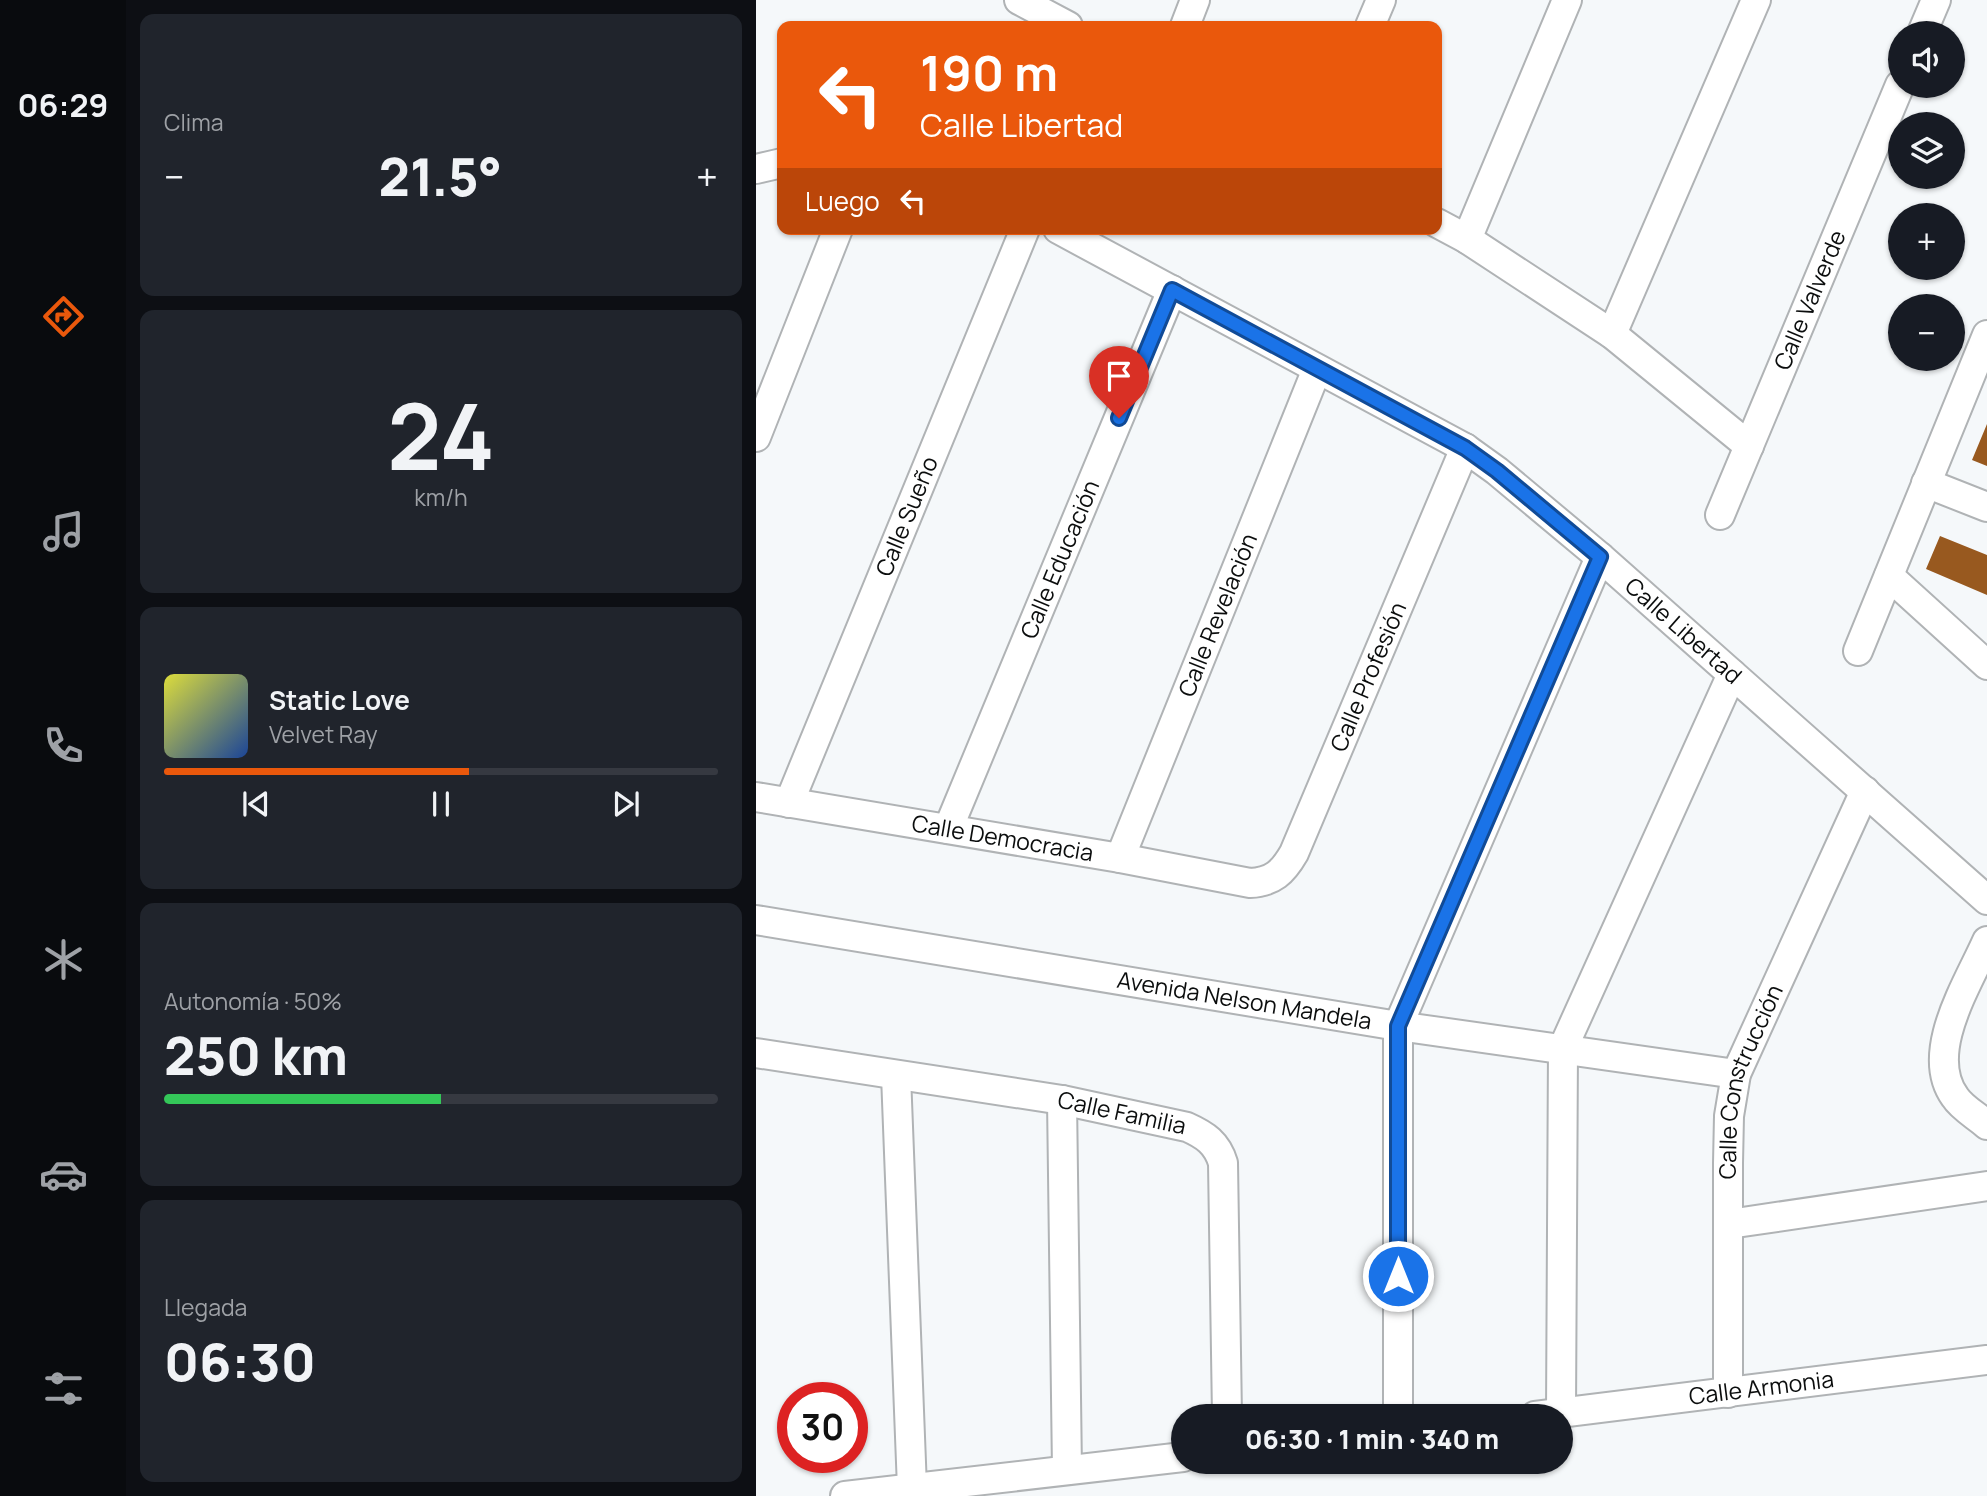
<!DOCTYPE html>
<html lang="es">
<meta charset="utf-8">
<style>
:root{--surface:#171b24;--page:#20242c;--text:#f1f3f6;--muted:#9ea1a6;--line:#363941;--accent:#ea580c}
body{margin:0;font-family:Manrope,sans-serif;background:var(--page);color:var(--text);height:100vh;display:flex;flex-direction:column;font-size:26px;white-space:nowrap}
*{box-sizing:border-box;margin:0}
p{font-size:23px;color:var(--muted)}
.icon{flex:none;width:38px;height:38px;fill:none;stroke:currentColor;stroke-width:2;stroke-linecap:round;stroke-linejoin:round}
.map{position:relative;flex:1;overflow:hidden}
.details{display:flex;flex-direction:column;gap:14px;padding:14px;background:#0d0f14;width:630px}
.details>*{flex:none}
.banner{position:absolute;left:21px;top:21px;width:665px;height:214px;border-radius:14px;box-shadow:0 2px 5px #0004;background:#ea580c;color:#fff;overflow:hidden}
.controls{position:absolute;left:1132px;top:21px;display:grid;gap:14px}
.controls a{display:grid;place-items:center;width:77px;height:77px;border-radius:50%;background:var(--surface);box-shadow:0 2px 5px #0004;font-size:35px}
.speed{position:absolute;left:21px;top:1382px;display:flex;gap:14px;font-size:35px;font-weight:700;text-align:center}
.speed>*{display:grid;place-content:center;width:91px;height:91px;border-radius:50%;background:var(--surface);box-shadow:0 2px 5px #0004;line-height:1}
.speed .limit{border:10px solid #d22;background:#fff;color:#111}
.pin{position:absolute;display:grid;place-items:center;width:60px;height:60px;color:#fff;margin:-72px -30px;border-radius:50% 50% 50% 0;rotate:-45deg;box-shadow:0 0 7px #0007}
.pin .icon{rotate:45deg}
.me{position:absolute;width:77px;margin:-38px;rotate:0deg;stroke-linejoin:round;filter:drop-shadow(0 0 5px #0008)}
.turn{display:flex;align-items:center;gap:24px;height:147px;padding:0 28px;font-size:32px}
.turn .icon{width:91px;height:91px;stroke-width:2.5}
.turn b{display:block;font-size:49px;line-height:60px}
.then{display:flex;align-items:center;height:66px;padding:0 28px;background:#0003;gap:14px;font-size:26px}
.big{font-size:52px;font-weight:800;line-height:1.1}
.details .card{flex:1;display:flex;flex-direction:column;justify-content:center;gap:10px;min-width:0;padding:0 24px;border-radius:14px;background:var(--page)}
.details .dial{align-items:center;gap:0}
.dial b{font-size:91px;line-height:1}
.song{display:flex;align-items:center;gap:21px}
.cover{width:84px;height:84px;border-radius:10px;background:linear-gradient(135deg,hsl(60 70% 55%),hsl(220 70% 35%))}
.played{height:7px;border-radius:4px;background:linear-gradient(90deg,var(--accent) 55%,var(--line) 55%)}
.keys{display:flex;justify-content:space-around;direction:ltr}
.heat{display:flex;justify-content:space-between;align-items:center;font-size:38px;direction:ltr}
.charge{height:10px;border-radius:5px;background:linear-gradient(90deg,#34c759 50%,var(--line) 0)}
.trip{position:absolute;left:415px;top:1404px;width:402px;height:70px;border-radius:35px;background:var(--surface);box-shadow:0 2px 5px #0004;font-weight:800;line-height:70px;text-align:center}
main{display:flex;flex:1;min-height:0}
.tab-bar{display:flex;flex-direction:column;width:126px;justify-content:space-around;align-items:center;background:#090b0e;color:var(--muted)}
.tab-bar .icon{width:49px;height:49px}
.tab-bar .selected{color:var(--accent)}
.tab-bar b{font-size:32px;color:var(--text)}
.map>svg:first-child{display:block}
.building{fill:#98591f}
.lines{fill:none;stroke-linecap:round;stroke-linejoin:round}
.minor-casing{stroke:#b0b3b5;stroke-width:32}
.minor{stroke:#fff;stroke-width:28}
.route-casing{stroke:#114b97;stroke-width:18}
.route{stroke:#1a73e8;stroke-width:12}
.labels{text-anchor:middle;stroke-width:6;stroke-linejoin:round;paint-order:stroke}
.street-label{font-size:23px;fill:#0b0d0d;stroke:#f5f8fa}
</style>
<main>
<nav class="tab-bar">
<b>06:29</b>
<svg class="icon selected" aria-label="directions" viewBox="0 0 24 24"><path d="M12 3l9 9-9 9-9-9zM9 14v-3h6M13 9l2 2-2 2"/></svg>
<svg class="icon" aria-label="music" viewBox="0 0 24 24"><path d="M9 18V5l10-2v13"/><circle cx="6" cy="18" r="3"/><circle cx="16" cy="16" r="3"/></svg>
<svg class="icon" aria-label="phone" viewBox="0 0 24 24"><path d="M5 4h4l2 5-3 2q2 4 5 5l2-3 5 2v4C11 20 4 13 5 4z"/></svg>
<svg class="icon" aria-label="climate" viewBox="0 0 24 24"><path d="M12 3v18M4 7l16 10M4 17L20 7"/></svg>
<svg class="icon" aria-label="car" viewBox="0 0 24 24"><path d="M5 17H2v-5l4-1 3-4h7l3 4 3 1v5h-3M9 17h6M6 11h13"/><circle cx="7" cy="17" r="2"/><circle cx="17" cy="17" r="2"/></svg>
<svg class="icon" aria-label="filters" viewBox="0 0 24 24"><path d="M4 7h16M4 17h16"/><circle cx="9" cy="7" r="2"/><circle cx="15" cy="17" r="2"/></svg>
</nav>
<section class="details">
<div class="card"><p>Clima</p>
<div class="heat"><a>−</a><b class="big">21.5°</b><a>+</a></div>
</div>
<div class="card dial"><b>24</b><p>km/h</p></div>
<div class="card">
<div class="song"><i class="cover"></i><div><b>Static Love</b><p>Velvet Ray</p></div></div>
<div class="played"></div>
<div class="keys"><svg class="icon" aria-label="previous" viewBox="0 0 24 24"><path d="M18 5L8 12l10 7zM5 5v14"/></svg><svg class="icon" aria-label="pause" viewBox="0 0 24 24"><path d="M8 5v14M16 5v14"/></svg><svg class="icon" aria-label="next" viewBox="0 0 24 24"><path d="M6 5l10 7-10 7zM19 5v14"/></svg></div>
</div>
<div class="card"><p>Autonomía · 50%</p><b class="big">250 km</b><div class="charge"></div></div>
<div class="card"><p>Llegada</p><b class="big">06:30</b></div>
</section>
<div class="map">
<svg width="1231" height="1496" viewBox="0 0 1231 1496">
<rect width="100%" height="100%" fill="#f5f8fa"/>
<path class="building" d="M 1231,424 L 1231,466 L 1216,460 Z
M 1184,536 L 1231,555 L 1231,595 L 1170,569 Z"/>
<g class="lines">
<defs>
<g id="minor">
<path d="M 263,0 L 312,26"/>
<path d="M 429,26 L 439,0"/>
<path d="M 614,26 L 625,0"/>
<path d="M 1166,33 L 1180,0"/>
<path d="M 0,169 L 26,163"/>
<path d="M 681,223 L 711,239 L 856,334 L 993,446"/>
<path id="s1" d="M 302,229 L 709,448 L 741,471 L 844,557 L 1231,900"/>
<path d="M 711,239 L 811,0"/>
<path d="M 856,334 L 1000,0"/>
<path d="M 0,437 L 82,229"/>
<path d="M 1170,483 L 1231,507"/>
<path id="s2" d="M 964,515 L 1144,85"/>
<path d="M 1133,576 L 1231,665"/>
<path d="M 1102,651 L 1231,335"/>
<path id="s3" d="M 0,797 L 364,858 L 494,883 C 517,882 527,872 538,853 L 709,448"/>
<path id="s4" d="M 33,803 L 269,229"/>
<path id="s5" d="M 192,829 L 416,290"/>
<path id="s6" d="M 364,858 L 561,369"/>
<path id="s7" d="M 0,920 L 642,1026 L 980,1074"/>
<path d="M 1231,941 C 1212,984 1167,1053 1199,1097 C 1206,1108 1221,1116 1231,1125"/>
<path id="s8" d="M 0,1053 L 306,1100 L 431,1127 C 449,1135 461,1143 467,1163 L 471,1416"/>
<path d="M 140,1075 L 156,1488"/>
<path d="M 306,1100 L 311,1470"/>
<path d="M 973,1224 L 1231,1186"/>
<path id="s9" d="M 972,1393 L 972,1163 L 973,1116 L 980,1074 L 1109,791"/>
<path d="M 805,1413 L 807,1048 L 976,674"/>
<path d="M 642,1416 L 642,1026 L 844,557"/>
<path id="s10" d="M 779,1416 L 1231,1360"/>
<path d="M 89,1496 L 427,1457"/>
</g>
</defs>
<use href="#minor" class="minor-casing"/>
<use href="#minor" class="minor"/>
</g>
<g class="lines">
<defs>
<path id="route" d="M 363,418 L 416,290 L 709,448 L 741,471 L 844,557 L 642,1026 L 642,1276"/>
</defs>
<use href="#route" class="route-casing"/>
<use href="#route" class="route"/>
</g>
<g class="labels">
<g class="street-label">
<text dy="8" stroke="none"><textPath href="#s2" startOffset="233">Calle Valverde</textPath></text>
<text dy="8" stroke="none"><textPath href="#s4" startOffset="310">Calle Sueño</textPath></text>
<text dy="8" stroke="none"><textPath href="#s5" startOffset="292">Calle Educación</textPath></text>
<text dy="8" stroke="none"><textPath href="#s6" startOffset="262">Calle Revelación</textPath></text>
<text dy="8" stroke="none"><textPath href="#s1" startOffset="747">Calle Libertad</textPath></text>
<text dy="8" stroke="none"><textPath href="#s3" startOffset="749">Calle Profesión</textPath></text>
<text dy="8" stroke="none"><textPath href="#s3" startOffset="250">Calle Democracia</textPath></text>
<text dy="8" stroke="none"><textPath href="#s7" startOffset="495">Avenida Nelson Mandela</textPath></text>
<text dy="8" stroke="none"><textPath href="#s9" startOffset="315">Calle Construcción</textPath></text>
<text dy="8" stroke="none"><textPath href="#s8" startOffset="371">Calle Familia</textPath></text>
<text dy="8" stroke="none"><textPath href="#s10" startOffset="228">Calle Armonia</textPath></text>
</g>
</g>
</svg>
<div class="controls">
<a><svg class="icon" aria-label="sound" viewBox="0 0 24 24"><path d="M4 9h4l5-4v14l-5-4H4zM17 9q2 3 0 6"/></svg></a>
<a><svg class="icon" aria-label="layers" viewBox="0 0 24 24"><path d="M12 4l9 5-9 5-9-5zM3 14l9 5 9-5"/></svg></a>
<a>+</a>
<a>−</a>
</div>
<div class="speed"><div class="limit">30</div></div>
<div class="pin" style="left:363px;top:418px;background:#d93025"><svg class="icon" aria-label="arrive" viewBox="0 0 24 24"><path d="M6 21V4h12l-3 4 3 4H6"/></svg></div>
<svg class="me" style="left:642px;top:1276px" viewBox="-20 -20 40 40"><circle r="17" fill="#1a73e8" stroke="#fff" stroke-width="3"/><path d="M0-11L8 9 0 5-8 9z" fill="#fff"/></svg>
<div class="trip">06:30 · 1 min · 340 m</div>
<div class="banner">
<div class="turn"><svg class="icon" aria-label="left" viewBox="0 0 24 24"><path d="M17 20v-9H6M10 6l-5 5 5 5"/></svg><div><b>190 m</b>Calle Libertad</div></div>
<div class="then">Luego<svg class="icon" aria-label="left" viewBox="0 0 24 24"><path d="M17 20v-9H6M10 6l-5 5 5 5"/></svg></div>
</div>
</div>
</main>
